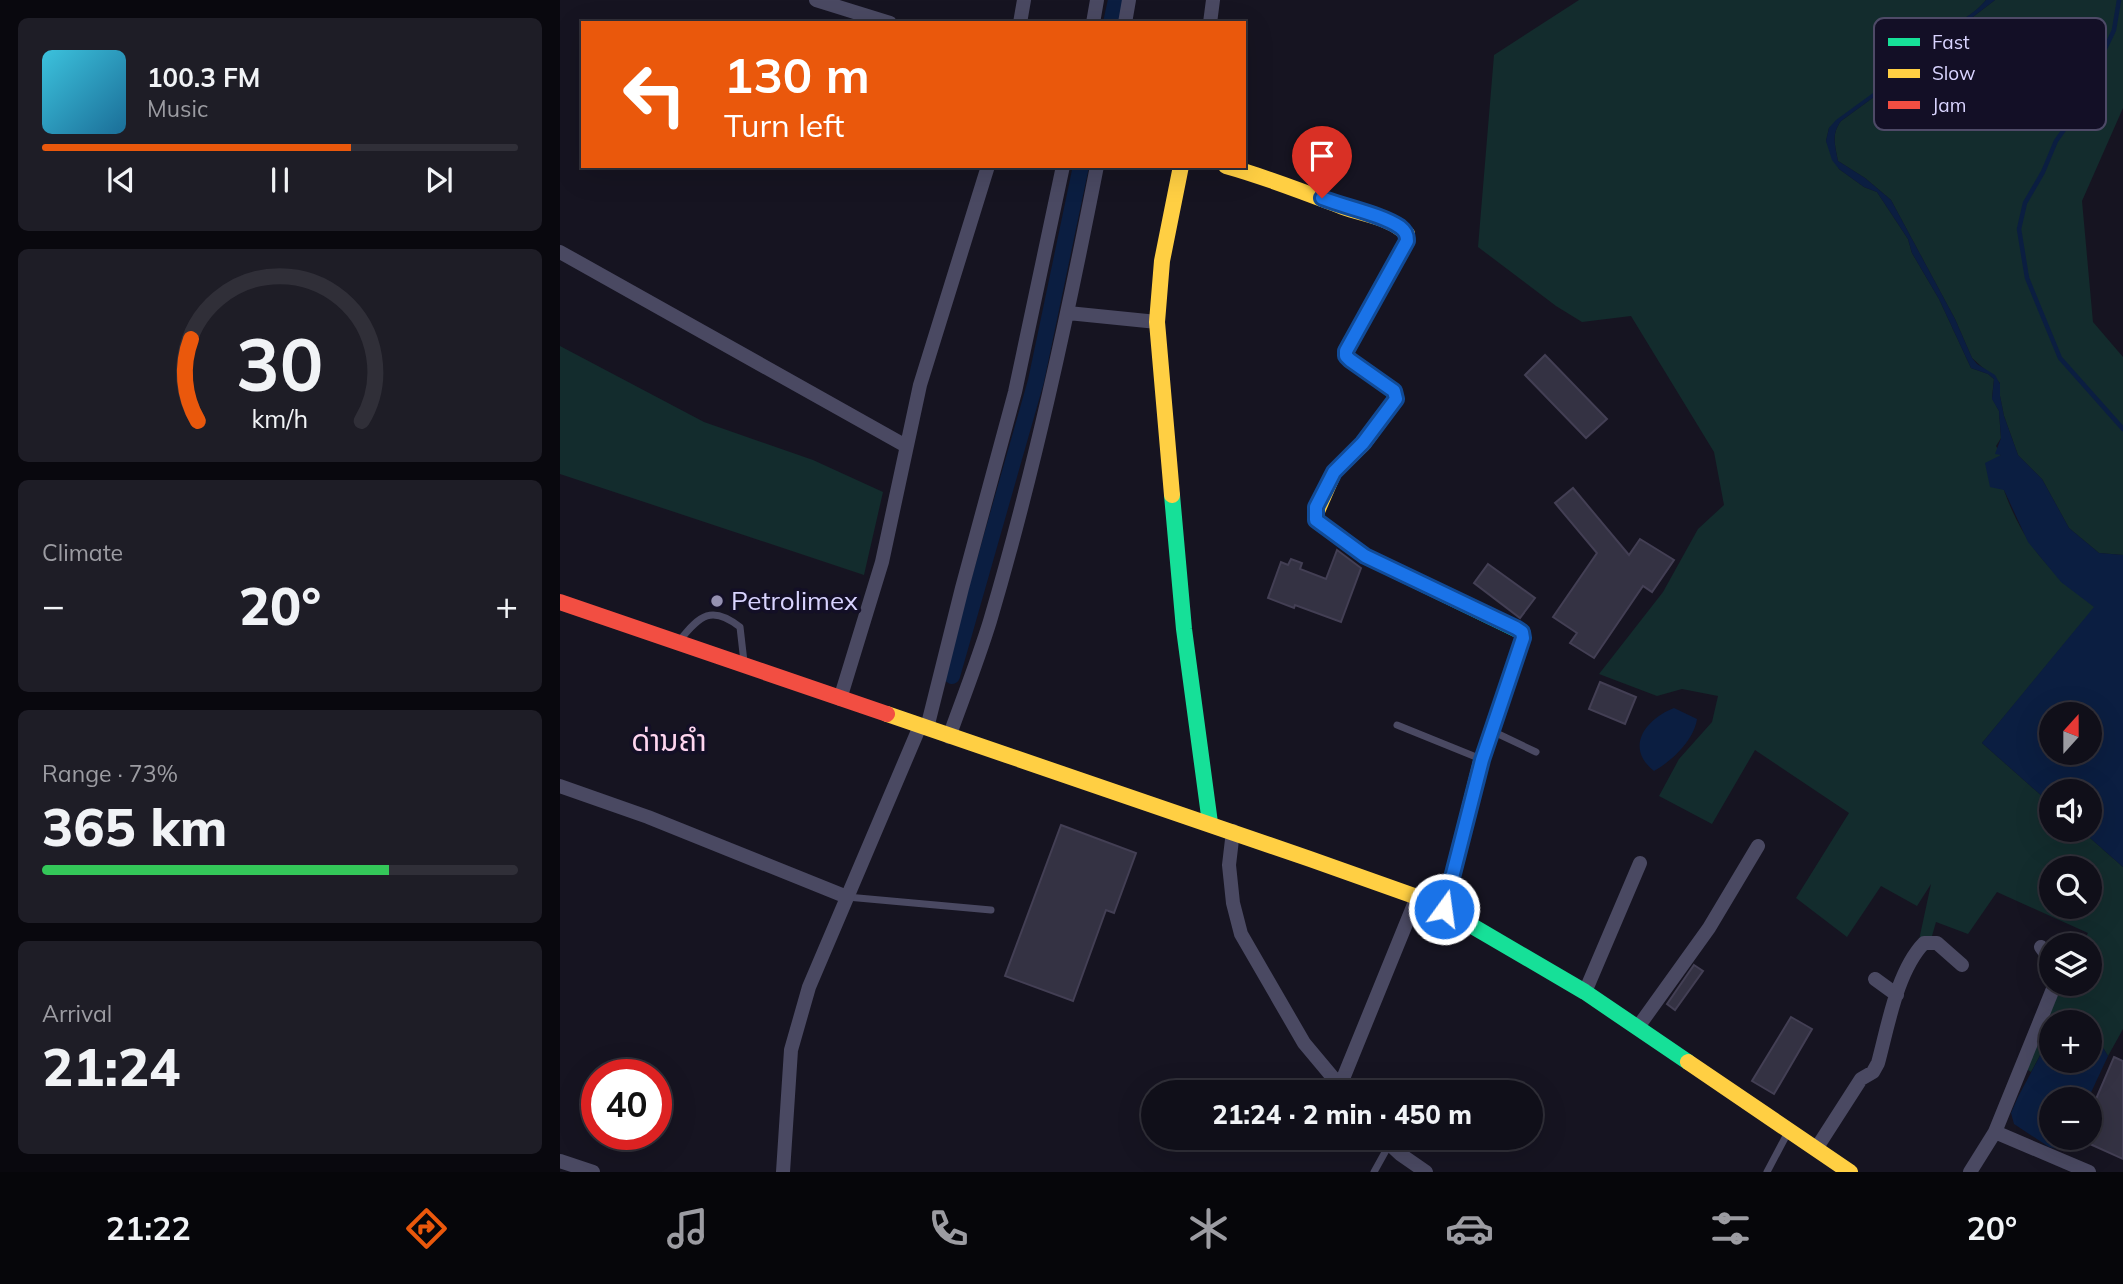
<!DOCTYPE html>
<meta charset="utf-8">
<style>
:root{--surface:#100f19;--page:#1e1d26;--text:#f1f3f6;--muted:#9c9ca2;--line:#302f38;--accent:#ea580c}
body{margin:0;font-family:Mulish,"Noto Sans Lao",sans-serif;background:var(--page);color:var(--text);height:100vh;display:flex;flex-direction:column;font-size:26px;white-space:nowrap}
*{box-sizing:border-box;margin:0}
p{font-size:23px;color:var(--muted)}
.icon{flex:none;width:38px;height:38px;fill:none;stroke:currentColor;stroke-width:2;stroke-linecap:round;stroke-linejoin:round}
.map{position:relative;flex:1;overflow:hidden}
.drawer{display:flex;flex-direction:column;gap:18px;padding:18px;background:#09080e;width:560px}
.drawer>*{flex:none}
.top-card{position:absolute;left:21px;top:21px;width:665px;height:147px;border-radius:0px;box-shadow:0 7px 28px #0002,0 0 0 2px var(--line);background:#ea580c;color:#fff;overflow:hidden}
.needle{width:46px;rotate:21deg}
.controls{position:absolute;left:1479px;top:702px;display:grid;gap:14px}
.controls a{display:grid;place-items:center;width:63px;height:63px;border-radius:50%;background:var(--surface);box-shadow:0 7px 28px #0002,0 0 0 2px var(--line);font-size:35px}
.speed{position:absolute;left:21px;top:1059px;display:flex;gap:14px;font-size:35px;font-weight:700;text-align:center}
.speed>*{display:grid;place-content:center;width:91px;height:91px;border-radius:50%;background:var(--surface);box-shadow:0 7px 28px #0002,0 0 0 2px var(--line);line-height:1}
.speed .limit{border:10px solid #d22;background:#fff;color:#111}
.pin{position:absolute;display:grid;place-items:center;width:60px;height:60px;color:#fff;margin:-72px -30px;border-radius:50% 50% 50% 0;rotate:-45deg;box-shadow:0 0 7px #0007}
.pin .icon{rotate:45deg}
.me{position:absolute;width:77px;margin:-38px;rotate:14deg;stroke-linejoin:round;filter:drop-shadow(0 0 5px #0008)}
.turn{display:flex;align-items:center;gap:24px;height:147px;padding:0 28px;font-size:32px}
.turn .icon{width:91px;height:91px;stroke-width:2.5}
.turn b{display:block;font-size:49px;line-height:60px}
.big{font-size:52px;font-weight:800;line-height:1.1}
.drawer .tile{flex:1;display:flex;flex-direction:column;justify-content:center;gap:10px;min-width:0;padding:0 24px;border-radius:10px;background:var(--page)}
.drawer .dial{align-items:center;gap:0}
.dial svg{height:182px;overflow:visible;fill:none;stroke:var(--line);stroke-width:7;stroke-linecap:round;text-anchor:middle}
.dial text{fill:var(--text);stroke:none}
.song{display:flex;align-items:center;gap:21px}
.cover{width:84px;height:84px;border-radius:10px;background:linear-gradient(135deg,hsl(190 70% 55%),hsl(200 70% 35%))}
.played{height:7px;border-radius:4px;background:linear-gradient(90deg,var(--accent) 65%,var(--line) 65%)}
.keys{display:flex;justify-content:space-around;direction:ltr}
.heat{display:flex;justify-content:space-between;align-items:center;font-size:38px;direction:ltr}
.charge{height:10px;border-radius:5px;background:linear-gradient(90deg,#34c759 73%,var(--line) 0)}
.trip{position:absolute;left:581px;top:1080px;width:402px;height:70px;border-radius:35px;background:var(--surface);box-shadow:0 7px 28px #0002,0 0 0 2px var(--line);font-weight:800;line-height:70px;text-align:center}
.tab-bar{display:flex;height:112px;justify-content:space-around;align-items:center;background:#06060a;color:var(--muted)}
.tab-bar .icon{width:49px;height:49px}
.tab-bar .current{color:var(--accent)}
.tab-bar b{font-size:32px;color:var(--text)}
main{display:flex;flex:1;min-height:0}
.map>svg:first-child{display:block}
.green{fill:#132c2d;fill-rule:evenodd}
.water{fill:#0b1e41;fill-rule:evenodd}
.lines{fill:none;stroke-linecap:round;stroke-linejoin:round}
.stream{stroke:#0b1e41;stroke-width:4.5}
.canal{stroke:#0b1e41;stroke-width:16}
.building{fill:#343243;stroke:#433f54;stroke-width:2}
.lane{stroke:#4a4962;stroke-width:7}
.street{stroke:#4a4962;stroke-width:14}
.fast{stroke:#16e098;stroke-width:16}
.slow{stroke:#ffcf43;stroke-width:16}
.jam{stroke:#f24e42;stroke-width:16}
.route-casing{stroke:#114b97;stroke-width:18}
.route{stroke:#1a73e8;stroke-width:12}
.poi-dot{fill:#9591b1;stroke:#130f26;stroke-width:2.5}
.labels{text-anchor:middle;stroke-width:7;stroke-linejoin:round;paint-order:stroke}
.poi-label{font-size:26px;fill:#d9d4ff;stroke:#130f26;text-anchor:start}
.quarter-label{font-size:30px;fill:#ffd6f0;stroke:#130f26}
.key{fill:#130f26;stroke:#4e4a67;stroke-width:2}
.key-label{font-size:19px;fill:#d9d4ff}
</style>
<main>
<section class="drawer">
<div class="tile">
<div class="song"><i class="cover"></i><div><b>100.3 FM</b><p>Music</p></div></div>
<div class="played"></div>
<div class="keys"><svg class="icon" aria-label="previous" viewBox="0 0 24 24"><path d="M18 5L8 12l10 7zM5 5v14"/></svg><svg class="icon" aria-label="pause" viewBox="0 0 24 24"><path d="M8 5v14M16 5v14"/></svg><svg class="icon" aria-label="next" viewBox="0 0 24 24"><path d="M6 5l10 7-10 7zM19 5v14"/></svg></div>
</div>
<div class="tile dial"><svg viewBox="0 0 100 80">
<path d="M14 69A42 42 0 1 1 86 69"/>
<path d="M14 69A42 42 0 0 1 11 33" stroke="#ea580c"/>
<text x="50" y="56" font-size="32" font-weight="700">30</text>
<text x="50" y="72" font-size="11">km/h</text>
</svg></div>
<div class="tile"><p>Climate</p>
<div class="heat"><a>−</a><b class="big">20°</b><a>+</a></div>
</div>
<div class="tile"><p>Range · 73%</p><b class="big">365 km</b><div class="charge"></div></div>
<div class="tile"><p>Arrival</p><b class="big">21:24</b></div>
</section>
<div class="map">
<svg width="1563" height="1172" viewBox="0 0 1563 1172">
<rect width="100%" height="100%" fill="#161421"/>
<path class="green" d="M 1019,0 L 1426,0 C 1408,22 1378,33 1350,35 L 1331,57 L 1334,56 L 1337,60 L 1336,77 L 1269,128 L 1266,141 L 1279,169 L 1304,187 L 1317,192 L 1348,239 L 1352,253 L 1379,299 L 1411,368 L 1428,374 L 1434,379 L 1432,398 L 1439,411 L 1441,438 L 1436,446 C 1447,462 1439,476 1445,493 C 1464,545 1491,574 1535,607 L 1422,743 L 1491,804 L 1491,830 L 1521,830 L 1563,867 L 1563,1029 L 1548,1056 L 1537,1038 L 1530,1034 L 1530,1022 L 1491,1022 L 1491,1035 L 1471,1072 L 1459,1064 L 1502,984 L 1530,984 L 1530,945 L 1522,945 L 1528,933 L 1437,892 L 1408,934 L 1376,922 L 1368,950 L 1356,954 L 1371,884 L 1357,906 L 1321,886 L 1287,937 L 1236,898 L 1289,813 L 1195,750 L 1152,824 L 1099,796 L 1119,759 L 1152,722 L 1158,696 L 1122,689 L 1097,696 L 1039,674 L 1103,592 L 1138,529 L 1164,505 L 1154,452 L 1071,316 L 1022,322 L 996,306 L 918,247 L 934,55 ZM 1491,868 L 1530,868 L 1530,906 L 1491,906 Z
M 1435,0 L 1563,0 L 1563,108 L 1522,201 L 1533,322 L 1563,357 L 1563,555 L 1539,553 L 1509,528 L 1482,479 L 1458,455 L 1444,416 L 1440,396 L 1440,383 L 1412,358 L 1395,319 L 1331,200 L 1305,178 L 1278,161 C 1275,146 1271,134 1281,121 L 1355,67 L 1345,70 C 1338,60 1343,52 1347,41 L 1401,26 Z
M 0,346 L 144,422 L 253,460 L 323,492 L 304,575 L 0,474 Z"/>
<path class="water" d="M 1426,0 L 1435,0 L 1401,26 L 1385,33 L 1347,41 C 1343,51 1338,61 1346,70 L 1357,62 L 1355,67 L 1281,121 C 1271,134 1275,146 1278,161 L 1305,178 L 1331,200 L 1395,319 L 1412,358 L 1417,364 L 1435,375 L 1440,384 L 1440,396 L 1444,416 L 1458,455 L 1482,479 L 1509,528 L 1539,553 L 1563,555 L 1563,867 L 1521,830 L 1530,830 L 1530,791 L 1491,791 L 1491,804 L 1422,743 L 1534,607 L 1501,582 L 1468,542 L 1444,490 L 1430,487 L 1425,463 L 1441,455 L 1435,454 L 1441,438 L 1439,411 L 1432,399 L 1434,379 L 1428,374 L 1411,368 L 1379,299 L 1352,253 L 1348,239 L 1317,192 L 1304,187 L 1279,169 L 1272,160 L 1266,141 L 1269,128 L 1276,120 L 1335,77 L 1337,60 L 1334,56 L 1330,59 C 1333,50 1343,37 1352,35 C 1356,34 1359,35 1363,34 C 1386,30 1411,18 1426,0 ZM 1491,714 L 1530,714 L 1530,752 L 1491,752 Z
M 1114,708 L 1137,719 C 1134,740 1112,761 1094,771 C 1064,747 1086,719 1114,708 Z
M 1530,1034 L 1537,1038 L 1548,1056 L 1528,1099 L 1491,1099 L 1491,1138 L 1510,1138 L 1504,1150 L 1489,1147 L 1454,1124 L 1451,1113 L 1458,1097 L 1491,1035 L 1491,1060 L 1530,1060 Z"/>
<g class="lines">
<path class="stream" d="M 1559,0 L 1554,30 L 1511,120 L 1496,141 L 1483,172 L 1465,203 L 1459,229 L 1467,278 L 1500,358 L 1563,429"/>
<path class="canal" d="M 551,23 L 556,0
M 392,676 L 476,381 L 521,166"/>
</g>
<path class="building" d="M 985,355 L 1047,419 L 1026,438 L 965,375 Z
M 1013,488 L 1069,555 L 1080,539 L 1114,560 L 1092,592 L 1083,586 L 1034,658 L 1010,643 L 1017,633 L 993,617 L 1037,553 L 995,503 Z
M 777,550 L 801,568 L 781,622 L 735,605 L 734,608 L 708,598 L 721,562 L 728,565 L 731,559 L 742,563 L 740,569 L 766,579 Z
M 928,564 L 975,598 L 960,618 L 914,583 Z
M 1040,682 L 1076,697 L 1065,724 L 1029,709 Z
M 501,825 L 576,853 L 554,913 L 546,910 L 513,1001 L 445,976 Z
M 1134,965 L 1143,971 L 1115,1010 L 1107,1004 Z
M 1231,1017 L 1252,1029 L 1214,1094 L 1192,1081 Z
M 1554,1057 L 1563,1061 L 1563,1159 L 1530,1144 L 1530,1113 Z"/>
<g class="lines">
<path class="lane" d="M 120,640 C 140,615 152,605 180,627 L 184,662
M 837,725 L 921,759
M 932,731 L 976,752
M 287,897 L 431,910
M 814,1172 L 829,1145
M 1207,1172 L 1226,1136"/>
<path class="street" d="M 256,0 L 330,23
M 460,23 L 464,0
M 533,23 L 537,0
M 565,23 L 569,0
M 650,23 L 653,0
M 0,252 L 346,446
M 508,313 L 597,322
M 280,699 L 322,562 L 360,385 L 428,166
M 367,728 L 402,588 L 455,392 L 503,166
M 389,737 C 403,698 418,660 430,621 C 474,472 507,319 537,166
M 0,786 L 88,817 L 287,897
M 673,831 L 669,865 L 673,903 L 681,934 L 744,1043 L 785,1092
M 1481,947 L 1491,961
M 1315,979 L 1337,995
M 1025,992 L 1080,863
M 1078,1027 L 1149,928 L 1198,846
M 780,1086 L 857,897
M 1435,1132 L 1529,1172
M 823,1138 L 840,1154 L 866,1172
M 1256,1149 L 1301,1079 L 1313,1072 L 1318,1063 C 1328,1026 1337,971 1364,943 L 1377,943 L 1402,965
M 0,1161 L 33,1172
M 223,1172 L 231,1050 L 249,987 L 360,726
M 1410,1172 L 1435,1132 L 1495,984"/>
<path class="fast" d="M 612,495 L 624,629 L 650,823
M 755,516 L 756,520 L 805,556 L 962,632 L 963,638 L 921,762
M 890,913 L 1025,992 L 1128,1062"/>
<path class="slow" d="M 666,166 C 706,177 744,192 783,207 C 805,215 830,217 847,234 L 847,241 L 786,351 L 786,356 L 790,360 L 834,391 L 836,399 L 803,444 L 774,472 L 755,516
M 612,495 L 597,322 L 602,261 L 621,166
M 327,714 L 750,859 L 857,897 L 890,913
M 884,909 L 921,762
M 1128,1062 L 1290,1172"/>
<path class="jam" d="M 0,602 L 327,714"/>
</g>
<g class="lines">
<defs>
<path id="route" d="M 762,198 C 784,207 821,214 840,227 C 845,231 847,234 847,241 L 786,351 L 786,356 L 790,360 L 834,391 L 836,399 L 803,443 L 774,472 L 756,507 L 756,520 L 805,556 L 956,628 L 962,632 L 963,638 L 922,760 L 884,909"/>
</defs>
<use href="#route" class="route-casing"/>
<use href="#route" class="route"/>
</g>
<circle class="poi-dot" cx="157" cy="601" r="7"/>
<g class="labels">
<g class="poi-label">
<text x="171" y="610">Petrolimex</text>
</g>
<g class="quarter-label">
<text x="109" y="751">ດ່ານຄໍາ</text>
</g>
</g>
<rect x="1314" y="18" width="232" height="112" rx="10" class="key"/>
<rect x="1328" y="38" width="32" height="8" fill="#16e098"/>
<rect x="1328" y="69" width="32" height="9" fill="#ffcf43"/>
<rect x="1328" y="101" width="32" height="8" fill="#f24e42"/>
<g class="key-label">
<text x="1372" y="49">Fast</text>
<text x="1372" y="80">Slow</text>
<text x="1372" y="112">Jam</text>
</g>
</svg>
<div class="controls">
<a><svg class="needle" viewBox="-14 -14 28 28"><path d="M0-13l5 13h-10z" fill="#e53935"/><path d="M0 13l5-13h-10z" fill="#9c9ca2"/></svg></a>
<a><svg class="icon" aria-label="sound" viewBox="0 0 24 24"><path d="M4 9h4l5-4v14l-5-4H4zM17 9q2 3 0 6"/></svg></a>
<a><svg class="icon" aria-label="search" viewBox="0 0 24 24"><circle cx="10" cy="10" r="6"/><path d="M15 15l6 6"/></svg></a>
<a><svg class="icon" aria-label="layers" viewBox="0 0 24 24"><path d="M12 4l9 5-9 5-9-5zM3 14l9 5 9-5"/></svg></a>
<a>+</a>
<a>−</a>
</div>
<div class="speed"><div class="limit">40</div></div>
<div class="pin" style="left:762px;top:198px;background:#d93025"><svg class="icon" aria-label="arrive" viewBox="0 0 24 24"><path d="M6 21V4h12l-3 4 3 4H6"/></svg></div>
<svg class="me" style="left:884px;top:909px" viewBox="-20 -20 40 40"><circle r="17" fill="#1a73e8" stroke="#fff" stroke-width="3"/><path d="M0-11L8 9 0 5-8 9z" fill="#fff"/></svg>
<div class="trip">21:24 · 2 min · 450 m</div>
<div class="top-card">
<div class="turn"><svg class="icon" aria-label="left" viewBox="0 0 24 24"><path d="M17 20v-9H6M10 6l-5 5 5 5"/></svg><div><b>130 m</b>Turn left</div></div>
</div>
</div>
</main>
<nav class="tab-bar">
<b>21:22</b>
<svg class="icon current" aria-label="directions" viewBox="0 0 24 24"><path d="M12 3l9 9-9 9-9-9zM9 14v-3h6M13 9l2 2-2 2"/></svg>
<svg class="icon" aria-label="music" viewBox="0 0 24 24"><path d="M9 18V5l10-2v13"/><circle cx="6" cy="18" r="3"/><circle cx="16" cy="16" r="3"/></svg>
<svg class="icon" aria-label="phone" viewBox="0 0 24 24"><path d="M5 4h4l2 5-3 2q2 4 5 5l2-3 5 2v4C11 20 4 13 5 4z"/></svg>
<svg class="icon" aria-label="climate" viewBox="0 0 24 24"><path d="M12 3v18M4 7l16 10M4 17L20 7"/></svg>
<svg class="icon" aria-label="car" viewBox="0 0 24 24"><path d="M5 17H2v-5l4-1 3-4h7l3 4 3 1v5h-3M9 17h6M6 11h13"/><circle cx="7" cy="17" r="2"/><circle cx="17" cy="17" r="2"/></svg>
<svg class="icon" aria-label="filters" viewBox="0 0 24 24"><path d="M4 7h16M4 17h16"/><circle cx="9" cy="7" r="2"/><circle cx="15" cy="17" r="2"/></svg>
<b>20°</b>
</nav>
